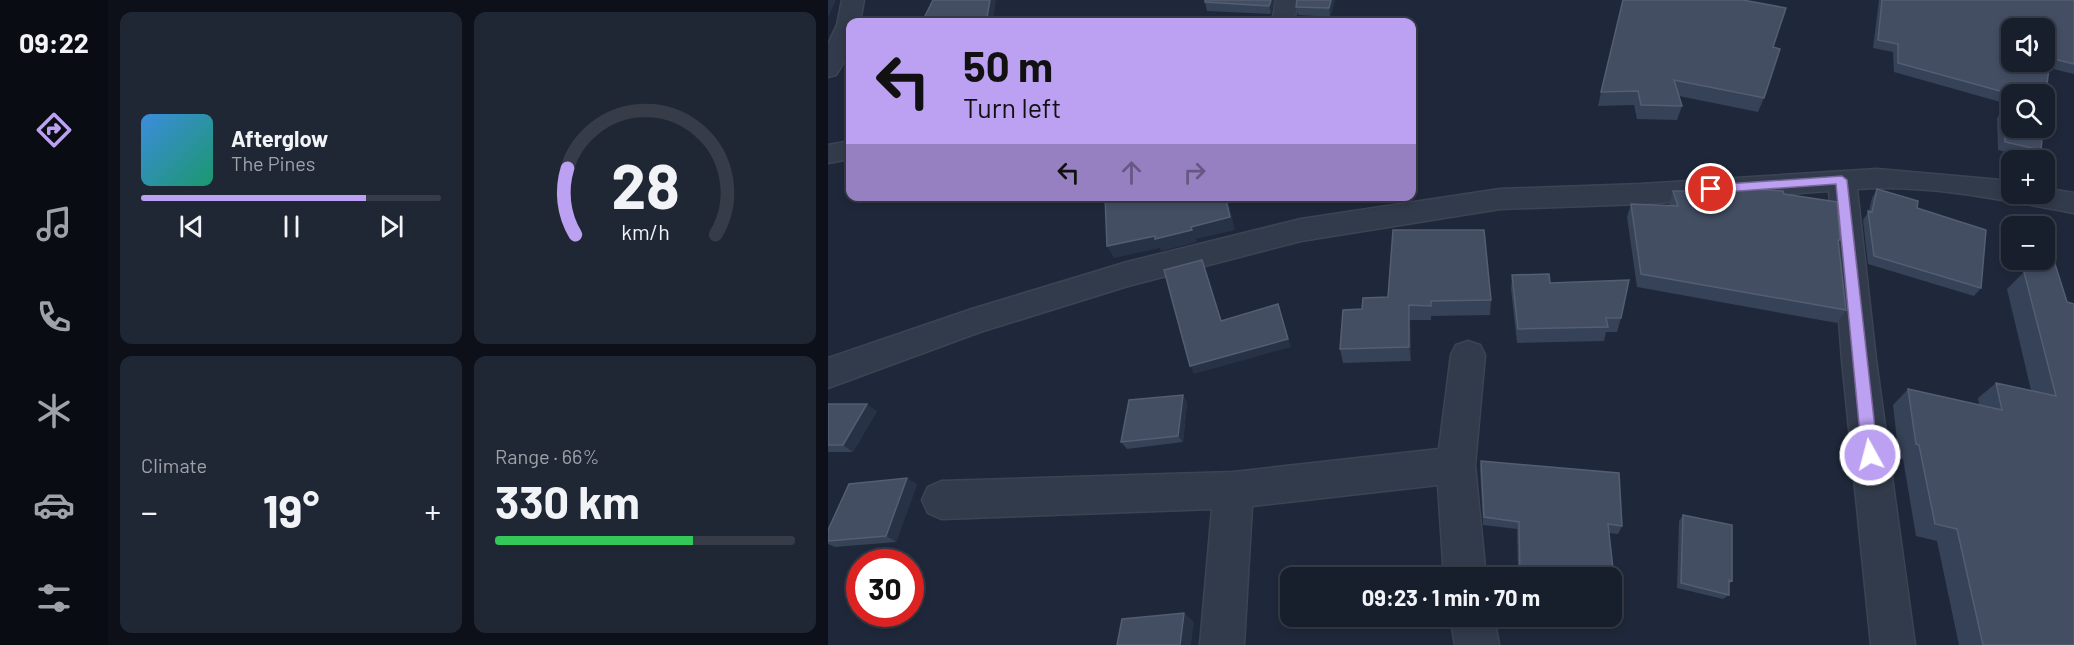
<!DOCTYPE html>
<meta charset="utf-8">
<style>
:root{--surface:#171e2c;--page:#202734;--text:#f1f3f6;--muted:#9ea2a9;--line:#363c48;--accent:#bca0f2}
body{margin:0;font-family:Barlow,sans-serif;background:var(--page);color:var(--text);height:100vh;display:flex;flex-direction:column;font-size:22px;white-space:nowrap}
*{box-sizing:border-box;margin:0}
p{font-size:20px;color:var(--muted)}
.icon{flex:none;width:33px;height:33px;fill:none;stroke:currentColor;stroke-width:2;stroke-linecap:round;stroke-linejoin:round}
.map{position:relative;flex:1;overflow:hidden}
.side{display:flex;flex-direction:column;gap:12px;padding:12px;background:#0d1018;width:720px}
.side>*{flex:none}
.banner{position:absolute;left:18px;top:18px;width:570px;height:183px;border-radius:12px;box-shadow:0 3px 9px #0003,0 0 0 2px var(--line);background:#bca0f2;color:#111;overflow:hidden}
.fabs{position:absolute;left:1173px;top:18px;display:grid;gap:12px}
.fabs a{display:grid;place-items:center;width:54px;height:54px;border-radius:12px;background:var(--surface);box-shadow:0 3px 9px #0003,0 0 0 2px var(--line);font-size:30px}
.speed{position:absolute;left:18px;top:549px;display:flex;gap:12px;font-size:30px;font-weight:700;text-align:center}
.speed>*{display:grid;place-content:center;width:78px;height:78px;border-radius:50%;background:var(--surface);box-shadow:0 3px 9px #0003,0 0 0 2px var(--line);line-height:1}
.speed .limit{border:9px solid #d22;background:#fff;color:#111}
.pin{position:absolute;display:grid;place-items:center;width:51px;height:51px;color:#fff;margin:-26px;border:3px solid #fff;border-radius:50%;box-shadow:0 2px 6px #0007}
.me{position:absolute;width:66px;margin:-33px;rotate:353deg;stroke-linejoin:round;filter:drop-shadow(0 0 4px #0008)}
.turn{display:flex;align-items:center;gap:21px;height:126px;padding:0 18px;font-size:27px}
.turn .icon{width:78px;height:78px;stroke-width:2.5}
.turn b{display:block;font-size:42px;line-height:51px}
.lanes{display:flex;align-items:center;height:57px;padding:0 18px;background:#0003;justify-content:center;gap:30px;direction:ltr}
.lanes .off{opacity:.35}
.big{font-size:45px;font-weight:700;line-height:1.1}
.side .tile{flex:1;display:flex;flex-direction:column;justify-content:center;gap:9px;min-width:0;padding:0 21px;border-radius:12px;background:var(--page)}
.side .dial{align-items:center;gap:0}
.dial svg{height:156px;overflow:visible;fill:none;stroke:var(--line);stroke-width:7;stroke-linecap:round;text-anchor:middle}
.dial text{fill:var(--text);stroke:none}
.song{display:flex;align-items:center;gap:18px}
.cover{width:72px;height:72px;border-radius:9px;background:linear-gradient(135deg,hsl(210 70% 55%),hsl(160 70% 35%))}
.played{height:6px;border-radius:3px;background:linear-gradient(90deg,var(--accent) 75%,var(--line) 75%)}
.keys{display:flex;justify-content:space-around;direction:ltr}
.heat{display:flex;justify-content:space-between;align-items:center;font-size:33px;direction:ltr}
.charge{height:9px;border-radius:4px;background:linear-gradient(90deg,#34c759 66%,var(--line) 0)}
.side .tiles{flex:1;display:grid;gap:12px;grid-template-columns:repeat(2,1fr)}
.trip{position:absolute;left:452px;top:567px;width:342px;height:60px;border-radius:12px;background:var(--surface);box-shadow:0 3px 9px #0003,0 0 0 2px var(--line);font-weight:700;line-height:60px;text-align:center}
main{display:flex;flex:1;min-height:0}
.tab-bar{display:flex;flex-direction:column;width:108px;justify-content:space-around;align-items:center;background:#090c12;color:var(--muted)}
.tab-bar .icon{width:42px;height:42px}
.tab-bar .current{color:var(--accent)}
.tab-bar b{font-size:27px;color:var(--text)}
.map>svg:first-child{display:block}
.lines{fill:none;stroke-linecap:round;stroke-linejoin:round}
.street-casing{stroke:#3c4454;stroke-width:3}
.street{fill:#323b4b;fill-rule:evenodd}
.wall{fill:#364257}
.shaded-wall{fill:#273247}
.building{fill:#434e63;stroke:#535e73;stroke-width:1.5;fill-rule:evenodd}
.route{fill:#bca0f2;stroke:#7a689d;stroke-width:1.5}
</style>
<main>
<nav class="tab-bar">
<b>09:22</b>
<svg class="icon current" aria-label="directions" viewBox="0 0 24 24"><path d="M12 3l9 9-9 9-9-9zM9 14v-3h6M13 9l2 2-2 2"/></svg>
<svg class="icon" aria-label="music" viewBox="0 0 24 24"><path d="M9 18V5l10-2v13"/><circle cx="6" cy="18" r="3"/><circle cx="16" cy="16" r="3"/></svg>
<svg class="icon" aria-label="phone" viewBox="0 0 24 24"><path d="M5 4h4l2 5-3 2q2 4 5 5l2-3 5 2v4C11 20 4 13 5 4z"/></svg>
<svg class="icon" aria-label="climate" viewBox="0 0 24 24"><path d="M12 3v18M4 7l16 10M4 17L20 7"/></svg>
<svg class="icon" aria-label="car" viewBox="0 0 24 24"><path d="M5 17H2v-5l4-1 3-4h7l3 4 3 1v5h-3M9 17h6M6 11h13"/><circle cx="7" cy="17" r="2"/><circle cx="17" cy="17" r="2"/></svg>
<svg class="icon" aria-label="filters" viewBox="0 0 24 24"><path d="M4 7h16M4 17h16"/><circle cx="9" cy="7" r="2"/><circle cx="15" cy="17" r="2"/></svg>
</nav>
<section class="side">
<div class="tiles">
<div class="tile">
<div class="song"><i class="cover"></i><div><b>Afterglow</b><p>The Pines</p></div></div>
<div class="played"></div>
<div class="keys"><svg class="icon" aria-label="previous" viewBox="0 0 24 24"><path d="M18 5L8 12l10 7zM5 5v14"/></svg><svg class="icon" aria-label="pause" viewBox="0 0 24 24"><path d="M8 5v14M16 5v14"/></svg><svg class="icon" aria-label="next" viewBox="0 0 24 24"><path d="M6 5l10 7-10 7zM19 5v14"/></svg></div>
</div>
<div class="tile dial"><svg viewBox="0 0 100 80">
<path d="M14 69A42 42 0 1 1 86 69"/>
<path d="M14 69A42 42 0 0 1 10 35" stroke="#bca0f2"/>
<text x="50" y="56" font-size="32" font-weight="700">28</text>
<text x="50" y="72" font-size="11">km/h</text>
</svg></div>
<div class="tile"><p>Climate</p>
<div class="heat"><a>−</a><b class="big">19°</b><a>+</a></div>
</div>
<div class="tile"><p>Range · 66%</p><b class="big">330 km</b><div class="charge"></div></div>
</div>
</section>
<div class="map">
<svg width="1246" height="645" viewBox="0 0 1246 645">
<rect width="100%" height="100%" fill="#1f283a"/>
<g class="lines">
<defs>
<path id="street" d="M 14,0 L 36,0 L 32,22 L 22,22 C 22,42 20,58 8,75 L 0,77 L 0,44 L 9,25 Z
M 448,0 L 470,0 L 466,22 L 444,22 Z
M 22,141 L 22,159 L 0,163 L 0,145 Z
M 1049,169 L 1184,181 L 1184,194 L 1216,194 L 1216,188 L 1246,193 L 1246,213 C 1175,200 1101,184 1029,189 L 1048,360 L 1087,645 L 1043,645 L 1014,360 L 1001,191 L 813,204 L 672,209 L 473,241 L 300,286 L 152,332 L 0,388 L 0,358 L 144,309 L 299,262 L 473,219 L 672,189 L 813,184 Z
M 640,341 L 652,345 L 657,355 L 647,465 L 658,578 L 616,578 L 610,485 L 424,506 L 416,645 L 372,645 L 384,509 L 114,519 L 100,513 L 94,500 L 100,487 L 114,481 L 405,472 L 611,449 L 623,355 L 628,345 Z
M 622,616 L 666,616 L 671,645 L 627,645 Z"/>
</defs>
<use href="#street" class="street-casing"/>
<use href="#street" class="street"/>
</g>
<path class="wall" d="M 446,0 L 443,14 L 379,11 L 377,2 Z
M 507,0 L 502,17 L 470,15 L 468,7 Z
M 1051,0 L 1246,0 L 1246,74 L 1221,68 L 1213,150 L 1206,159 L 1170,150 L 1169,119 L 1176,103 L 1066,72 L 1065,52 L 1045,48 Z
M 945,47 L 936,98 L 930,112 L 851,96 L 854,106 L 849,120 L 809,119 L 806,105 L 770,106 L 773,92 Z
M 910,188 L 956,194 L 1012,240 L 1010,243 L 1018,310 L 1009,323 L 809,287 L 799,217 L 803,204 L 841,206 L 841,204 L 845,191 L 909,191 Z
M 1049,189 L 1089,208 L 1153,288 L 1146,296 L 1040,264 L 1035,220 L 1041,211 L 1044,198 Z
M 1227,264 L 1246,645 L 1131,645 L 1109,541 L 1088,536 L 1075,459 L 1071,458 L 1065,405 L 1080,389 L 1151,405 L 1150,398 L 1168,383 L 1203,390 L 1179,289 L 1196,272 Z
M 684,275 L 722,283 L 793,318 L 789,332 L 778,332 L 776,341 L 689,343 L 683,289 Z
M 535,298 L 663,300 L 662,315 L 603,316 L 603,320 L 582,320 L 583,361 L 515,363 L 512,349 L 534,309 Z
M 355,395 L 359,403 L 355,442 L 299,449 L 293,442 Z
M 0,404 L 49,411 L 25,452 L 0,452 Z
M 653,461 L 794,526 L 790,534 L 781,533 L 788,596 L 783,603 L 783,578 L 690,578 L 689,529 L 655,525 L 652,470 Z
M 89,484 L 68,542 L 7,547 L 0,544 L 0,530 Z
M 855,515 L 904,581 L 901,584 L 901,595 L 895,599 L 849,588 L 851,521 Z"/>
<path class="shaded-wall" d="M 0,0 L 8,0 L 0,18 Z
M 162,0 L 168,0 L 165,22 L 119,22 Z
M 443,0 L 446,0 L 443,14 L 441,6 Z
M 503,0 L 507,0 L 502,17 L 501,8 Z
M 397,196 L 399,196 L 407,230 L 368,239 L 369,242 L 333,251 L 332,248 L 286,258 L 279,246 L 363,227 Z
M 374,260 L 377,268 L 396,328 L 393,321 Z
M 450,304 L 463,347 L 366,374 L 362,366 Z
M 581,305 L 582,320 L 583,361 L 581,347 Z
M 355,395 L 359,403 L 355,442 L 350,436 Z
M 39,404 L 49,411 L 25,452 L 15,445 Z
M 79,478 L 89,484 L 68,542 L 58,536 Z
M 356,613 L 366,622 L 363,645 L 352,645 Z"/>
<path class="building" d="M 105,0 L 162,0 L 159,17 L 119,22 L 94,22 Z
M 377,0 L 443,0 L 441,6 L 377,2 Z
M 469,0 L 503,0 L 501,8 L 468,7 Z
M 795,0 L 915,0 L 958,8 L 945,47 L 952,49 L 936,98 L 846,80 L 854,106 L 813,105 L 810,91 L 773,92 Z
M 1054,0 L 1246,0 L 1246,64 L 1222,58 L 1216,112 L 1216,94 L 1184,94 L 1184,128 L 1215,128 L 1213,150 L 1177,142 L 1175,110 L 1183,94 L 1070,63 L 1070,44 L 1050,40 ZM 1184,28 L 1216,28 L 1216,62 L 1184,62 Z
M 910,188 L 955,191 L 956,194 L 1009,202 L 1012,240 L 1010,240 L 1018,310 L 813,274 L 803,204 L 850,206 L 845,191 L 910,191 Z
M 1049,189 L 1090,201 L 1089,208 L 1158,230 L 1153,288 L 1046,256 L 1040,211 L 1044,212 Z
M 277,196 L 397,196 L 402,217 L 363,227 L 364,230 L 327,239 L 327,236 L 279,246 Z
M 565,230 L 656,230 L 663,300 L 603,301 L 603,306 L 581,305 L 581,347 L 512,349 L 515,310 L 534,309 L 535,298 L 560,297 Z
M 374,260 L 393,321 L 450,304 L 460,339 L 362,366 L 336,270 Z
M 1227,264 L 1239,302 L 1246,304 L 1246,645 L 1155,645 L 1129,529 L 1107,524 L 1091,445 L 1088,444 L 1080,389 L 1174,410 L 1168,383 L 1228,396 L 1196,272 Z
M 721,274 L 722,283 L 801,280 L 793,318 L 778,318 L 780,327 L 690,329 L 684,275 Z
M 355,395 L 350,436 L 293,442 L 301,400 Z
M 0,404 L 39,404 L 15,445 L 0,445 Z
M 653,461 L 791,473 L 794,526 L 780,524 L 788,596 L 783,596 L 783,578 L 692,578 L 691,522 L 656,517 Z
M 79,478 L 58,536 L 0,541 L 0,530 L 21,484 Z
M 855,515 L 904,525 L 904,581 L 901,580 L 901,595 L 853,583 Z
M 356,613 L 352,645 L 289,645 L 294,619 Z"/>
<path class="route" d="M 1014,176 L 1019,180 L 1050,455 L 1048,460 L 1042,462 L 1037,460 L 1034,455 L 1008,184 L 883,193 L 878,189 L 883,185 Z"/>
</svg>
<div class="fabs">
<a><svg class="icon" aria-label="sound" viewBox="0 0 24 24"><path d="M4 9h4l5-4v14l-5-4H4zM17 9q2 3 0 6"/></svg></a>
<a><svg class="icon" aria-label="search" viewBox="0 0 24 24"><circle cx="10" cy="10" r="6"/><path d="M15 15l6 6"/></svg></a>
<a>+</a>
<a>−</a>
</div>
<div class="speed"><div class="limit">30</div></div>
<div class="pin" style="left:883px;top:189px;background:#d93025"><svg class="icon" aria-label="arrive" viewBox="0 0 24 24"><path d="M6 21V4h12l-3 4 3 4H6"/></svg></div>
<svg class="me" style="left:1042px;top:455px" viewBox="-20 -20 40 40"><circle r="17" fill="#bca0f2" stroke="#fff" stroke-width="3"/><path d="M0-11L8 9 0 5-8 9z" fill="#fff"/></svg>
<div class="trip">09:23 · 1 min · 70 m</div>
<div class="banner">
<div class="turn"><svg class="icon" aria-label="left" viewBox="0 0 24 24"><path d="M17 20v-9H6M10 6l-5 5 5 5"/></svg><div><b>50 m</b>Turn left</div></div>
<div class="lanes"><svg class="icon" aria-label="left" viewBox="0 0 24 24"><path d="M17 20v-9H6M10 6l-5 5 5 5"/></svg><svg class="icon off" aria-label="ahead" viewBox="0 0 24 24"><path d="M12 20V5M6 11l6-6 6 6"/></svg><svg class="icon off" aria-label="right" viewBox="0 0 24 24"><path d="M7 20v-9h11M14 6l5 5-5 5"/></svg></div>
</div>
</div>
</main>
